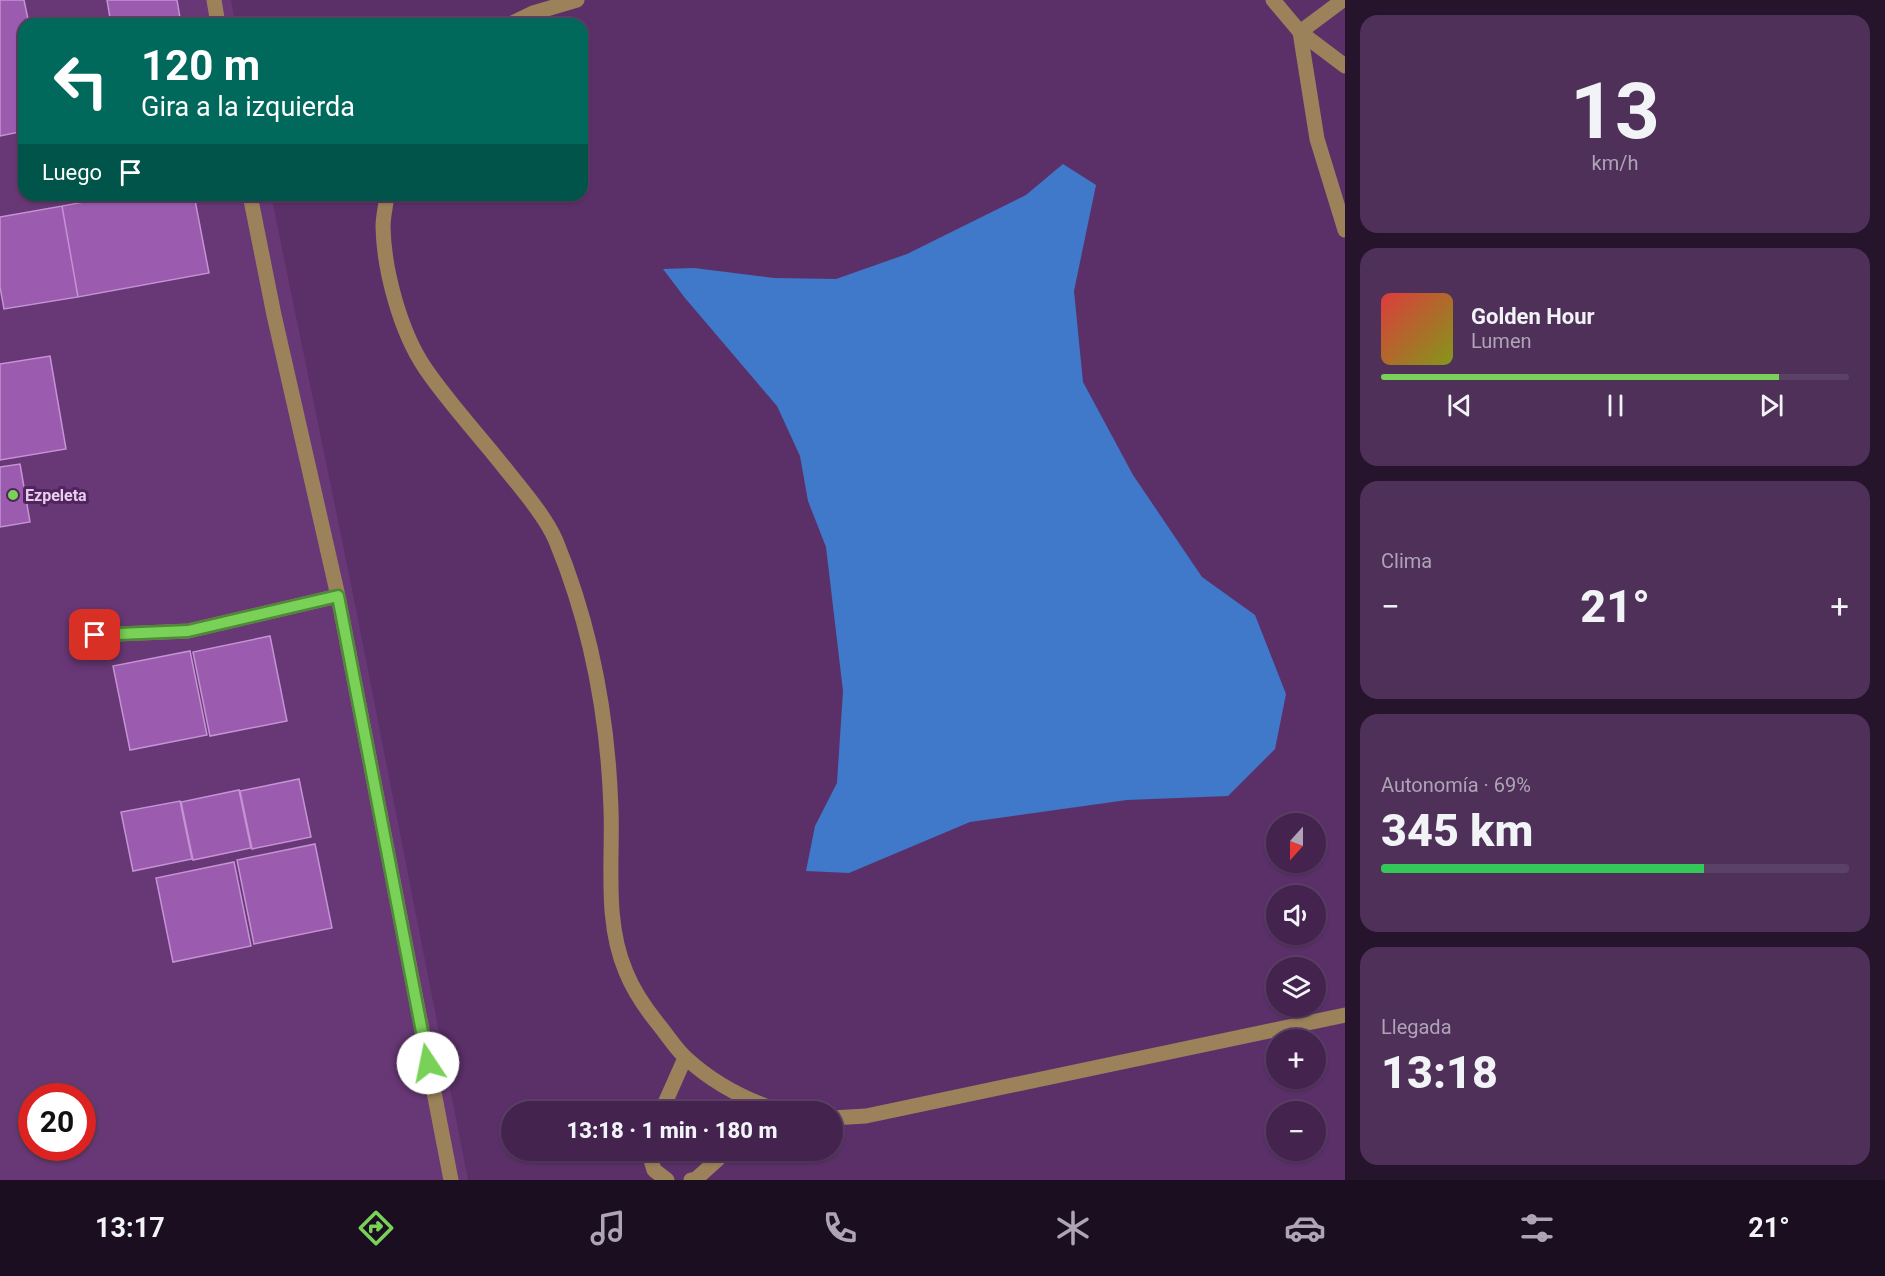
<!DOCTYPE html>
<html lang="es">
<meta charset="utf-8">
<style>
:root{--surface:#44244f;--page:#4e3059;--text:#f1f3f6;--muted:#afa4b7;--line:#5c4166;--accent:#79d157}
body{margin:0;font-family:Roboto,sans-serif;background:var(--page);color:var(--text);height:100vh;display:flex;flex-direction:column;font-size:22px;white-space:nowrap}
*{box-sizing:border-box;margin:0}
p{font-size:20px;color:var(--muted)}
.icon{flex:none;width:33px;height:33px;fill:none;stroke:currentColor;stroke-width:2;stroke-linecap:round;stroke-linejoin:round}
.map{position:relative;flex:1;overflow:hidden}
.side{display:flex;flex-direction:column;gap:15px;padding:15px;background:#25142b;width:540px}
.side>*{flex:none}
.guide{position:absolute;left:18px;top:18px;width:570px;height:183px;border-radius:18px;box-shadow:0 2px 4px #0004,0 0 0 2px var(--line);background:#00695c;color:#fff;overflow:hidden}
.needle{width:39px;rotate:201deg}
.tools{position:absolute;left:1266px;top:813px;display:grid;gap:12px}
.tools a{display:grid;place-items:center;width:60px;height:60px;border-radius:50%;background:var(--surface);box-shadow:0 2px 4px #0004,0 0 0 2px var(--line);font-size:30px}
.speed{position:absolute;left:18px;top:1083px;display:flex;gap:12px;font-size:30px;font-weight:700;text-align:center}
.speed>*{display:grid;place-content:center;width:78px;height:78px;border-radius:50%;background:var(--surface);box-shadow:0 2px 4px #0004,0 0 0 2px var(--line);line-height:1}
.speed .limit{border:9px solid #d22;background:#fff;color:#111}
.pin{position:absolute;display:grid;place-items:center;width:51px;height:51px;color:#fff;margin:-26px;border-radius:12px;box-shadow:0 3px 9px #0006}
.me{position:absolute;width:66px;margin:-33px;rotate:349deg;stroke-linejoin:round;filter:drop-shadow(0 0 4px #0008)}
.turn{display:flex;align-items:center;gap:21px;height:126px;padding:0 24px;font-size:27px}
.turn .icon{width:78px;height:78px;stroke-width:2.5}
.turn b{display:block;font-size:42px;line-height:51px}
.then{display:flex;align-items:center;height:57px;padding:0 24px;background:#0003;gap:12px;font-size:22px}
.big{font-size:45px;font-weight:800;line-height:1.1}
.side .card{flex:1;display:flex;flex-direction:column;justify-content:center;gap:9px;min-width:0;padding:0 21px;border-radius:18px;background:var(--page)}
.side .dial{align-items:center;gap:0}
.dial b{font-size:78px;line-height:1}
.song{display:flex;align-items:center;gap:18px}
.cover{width:72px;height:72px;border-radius:9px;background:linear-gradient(135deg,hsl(0 70% 55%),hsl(70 70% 35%))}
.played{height:6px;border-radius:3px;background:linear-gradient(90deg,var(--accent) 85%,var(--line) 85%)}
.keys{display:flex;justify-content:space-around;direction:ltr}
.heat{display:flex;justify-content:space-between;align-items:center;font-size:33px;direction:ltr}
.charge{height:9px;border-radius:4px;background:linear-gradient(90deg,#34c759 69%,var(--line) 0)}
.trip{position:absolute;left:501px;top:1101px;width:342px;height:60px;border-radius:30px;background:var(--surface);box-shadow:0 2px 4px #0004,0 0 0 2px var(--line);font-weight:800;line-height:60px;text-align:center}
.tab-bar{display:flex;height:96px;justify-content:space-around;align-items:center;background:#1b0e20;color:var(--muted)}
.tab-bar .icon{width:42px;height:42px}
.tab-bar .active{color:var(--accent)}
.tab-bar b{font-size:27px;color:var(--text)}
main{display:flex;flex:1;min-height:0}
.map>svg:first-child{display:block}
.built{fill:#683876;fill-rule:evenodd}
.water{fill:#4078ca}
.building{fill:#9b5baf;stroke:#c493d3;stroke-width:1.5}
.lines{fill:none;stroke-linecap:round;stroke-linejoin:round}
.minor{stroke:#9b825a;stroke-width:15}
.route-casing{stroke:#4f8839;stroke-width:15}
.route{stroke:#79d157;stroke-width:10}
.poi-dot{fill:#79d157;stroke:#50255d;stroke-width:2}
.labels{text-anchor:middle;stroke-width:6;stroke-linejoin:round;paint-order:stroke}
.poi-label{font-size:16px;font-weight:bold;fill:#e7ceef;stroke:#50255d;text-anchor:start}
</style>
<main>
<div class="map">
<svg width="1345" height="1180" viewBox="0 0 1345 1180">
<rect width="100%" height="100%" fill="#5b3069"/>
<path class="built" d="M 0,0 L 231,0 L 235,24 L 24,24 L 24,195 L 271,195 L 352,589 L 468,1180 L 0,1180 ZM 32,1096 L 82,1096 L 82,1148 L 32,1148 Z"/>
<path class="water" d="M 1063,164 L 1096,185 L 1074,291 L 1083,382 L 1133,475 L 1202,577 L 1255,615 L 1286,694 L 1275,749 L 1228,796 L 1127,800 L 970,822 L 849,873 L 806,871 L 815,826 L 837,783 L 843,691 L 826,547 L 808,501 L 800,456 L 777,406 L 685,298 L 663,269 L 694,268 L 774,278 L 836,279 L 907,254 L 1026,195 Z"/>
<path class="building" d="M 0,0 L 24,0 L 29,24 L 24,24 L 24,131 L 0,136 Z
M 107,0 L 177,0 L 181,24 L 111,24 Z
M 122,195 L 194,195 L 209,273 L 78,297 L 62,206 Z
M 62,206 L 78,297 L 4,309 L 0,287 L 0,217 Z
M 50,356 L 66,449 L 0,460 L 0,364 Z
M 20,464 L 30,522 L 0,527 L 0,467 Z
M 270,636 L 287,721 L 210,736 L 193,652 Z
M 190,651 L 207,735 L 130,750 L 113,666 Z
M 299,779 L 311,837 L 252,849 L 240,791 Z
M 239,790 L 251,848 L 193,860 L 181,802 Z
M 180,801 L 192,859 L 133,871 L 121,812 Z
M 315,844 L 332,928 L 254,944 L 237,860 Z
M 234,862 L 251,946 L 173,962 L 156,878 Z"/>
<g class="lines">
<path class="minor" d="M 214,0 L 218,24
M 1273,0 L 1300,32 L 1345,66
M 510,24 L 533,13 L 577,0
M 1300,32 L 1317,139 L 1345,230
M 1300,32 L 1343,0
M 387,195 C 386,205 383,216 383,227 C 384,270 400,331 425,368 C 448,402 478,434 504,467 C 520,487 546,517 556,541 C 591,626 608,717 611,809 C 613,862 604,921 626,972 C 634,992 646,1009 659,1025 C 668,1036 676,1049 686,1058 C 713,1083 748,1101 783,1112
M 338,596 L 451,1180
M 95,635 L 188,631 L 338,596 L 274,315 L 250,195
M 661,1112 L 685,1058
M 832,1118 L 866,1116 L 1345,1015
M 648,1150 L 654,1170 L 667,1180
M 691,1180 L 696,1179 L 728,1150"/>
</g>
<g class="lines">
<defs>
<path id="route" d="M 95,635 L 188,631 L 338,596 L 428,1063"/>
</defs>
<use href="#route" class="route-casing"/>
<use href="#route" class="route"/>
</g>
<circle class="poi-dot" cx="13" cy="495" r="6"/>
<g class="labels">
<g class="poi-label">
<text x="25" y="501">Ezpeleta</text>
</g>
</g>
</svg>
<div class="tools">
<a><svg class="needle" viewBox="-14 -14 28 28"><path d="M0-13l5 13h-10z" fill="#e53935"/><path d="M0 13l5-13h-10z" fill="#afa4b7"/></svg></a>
<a><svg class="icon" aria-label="sound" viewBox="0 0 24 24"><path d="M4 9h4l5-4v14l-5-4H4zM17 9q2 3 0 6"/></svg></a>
<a><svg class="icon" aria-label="layers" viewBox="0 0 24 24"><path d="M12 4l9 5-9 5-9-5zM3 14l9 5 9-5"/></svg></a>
<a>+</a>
<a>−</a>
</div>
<div class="speed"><div class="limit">20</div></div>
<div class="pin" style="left:95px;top:635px;background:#d93025"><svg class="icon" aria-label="arrive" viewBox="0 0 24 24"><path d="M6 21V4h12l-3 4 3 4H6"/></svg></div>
<svg class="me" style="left:428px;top:1063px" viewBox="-20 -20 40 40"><circle r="19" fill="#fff"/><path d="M0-13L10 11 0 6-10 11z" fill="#79d157"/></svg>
<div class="trip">13:18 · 1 min · 180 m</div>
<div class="guide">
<div class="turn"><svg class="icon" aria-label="left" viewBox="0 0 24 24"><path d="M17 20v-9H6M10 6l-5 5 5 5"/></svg><div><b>120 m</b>Gira a la izquierda</div></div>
<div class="then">Luego<svg class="icon" aria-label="arrive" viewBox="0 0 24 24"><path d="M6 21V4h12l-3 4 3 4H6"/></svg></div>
</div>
</div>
<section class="side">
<div class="card dial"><b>13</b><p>km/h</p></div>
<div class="card">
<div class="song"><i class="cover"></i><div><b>Golden Hour</b><p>Lumen</p></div></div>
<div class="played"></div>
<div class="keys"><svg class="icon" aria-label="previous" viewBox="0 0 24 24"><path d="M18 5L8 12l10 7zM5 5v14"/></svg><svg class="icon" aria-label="pause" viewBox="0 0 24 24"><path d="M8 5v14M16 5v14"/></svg><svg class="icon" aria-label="next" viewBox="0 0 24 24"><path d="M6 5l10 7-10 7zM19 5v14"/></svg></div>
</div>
<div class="card"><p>Clima</p>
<div class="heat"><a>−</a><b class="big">21°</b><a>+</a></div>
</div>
<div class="card"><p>Autonomía · 69%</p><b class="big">345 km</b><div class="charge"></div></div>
<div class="card"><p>Llegada</p><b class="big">13:18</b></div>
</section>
</main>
<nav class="tab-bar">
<b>13:17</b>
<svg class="icon active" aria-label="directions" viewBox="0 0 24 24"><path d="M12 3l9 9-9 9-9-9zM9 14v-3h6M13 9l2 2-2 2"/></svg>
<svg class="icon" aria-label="music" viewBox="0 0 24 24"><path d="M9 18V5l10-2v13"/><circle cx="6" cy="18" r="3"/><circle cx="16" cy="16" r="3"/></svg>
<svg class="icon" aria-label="phone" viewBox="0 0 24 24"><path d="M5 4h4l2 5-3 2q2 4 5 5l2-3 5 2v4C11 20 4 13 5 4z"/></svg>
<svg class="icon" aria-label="climate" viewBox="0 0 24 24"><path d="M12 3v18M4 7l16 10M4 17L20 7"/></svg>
<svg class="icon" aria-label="car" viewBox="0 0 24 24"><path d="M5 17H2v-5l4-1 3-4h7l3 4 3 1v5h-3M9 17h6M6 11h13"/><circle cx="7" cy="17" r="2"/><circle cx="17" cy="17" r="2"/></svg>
<svg class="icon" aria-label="filters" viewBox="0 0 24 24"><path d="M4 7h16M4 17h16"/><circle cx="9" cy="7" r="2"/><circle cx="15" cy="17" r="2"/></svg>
<b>21°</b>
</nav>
